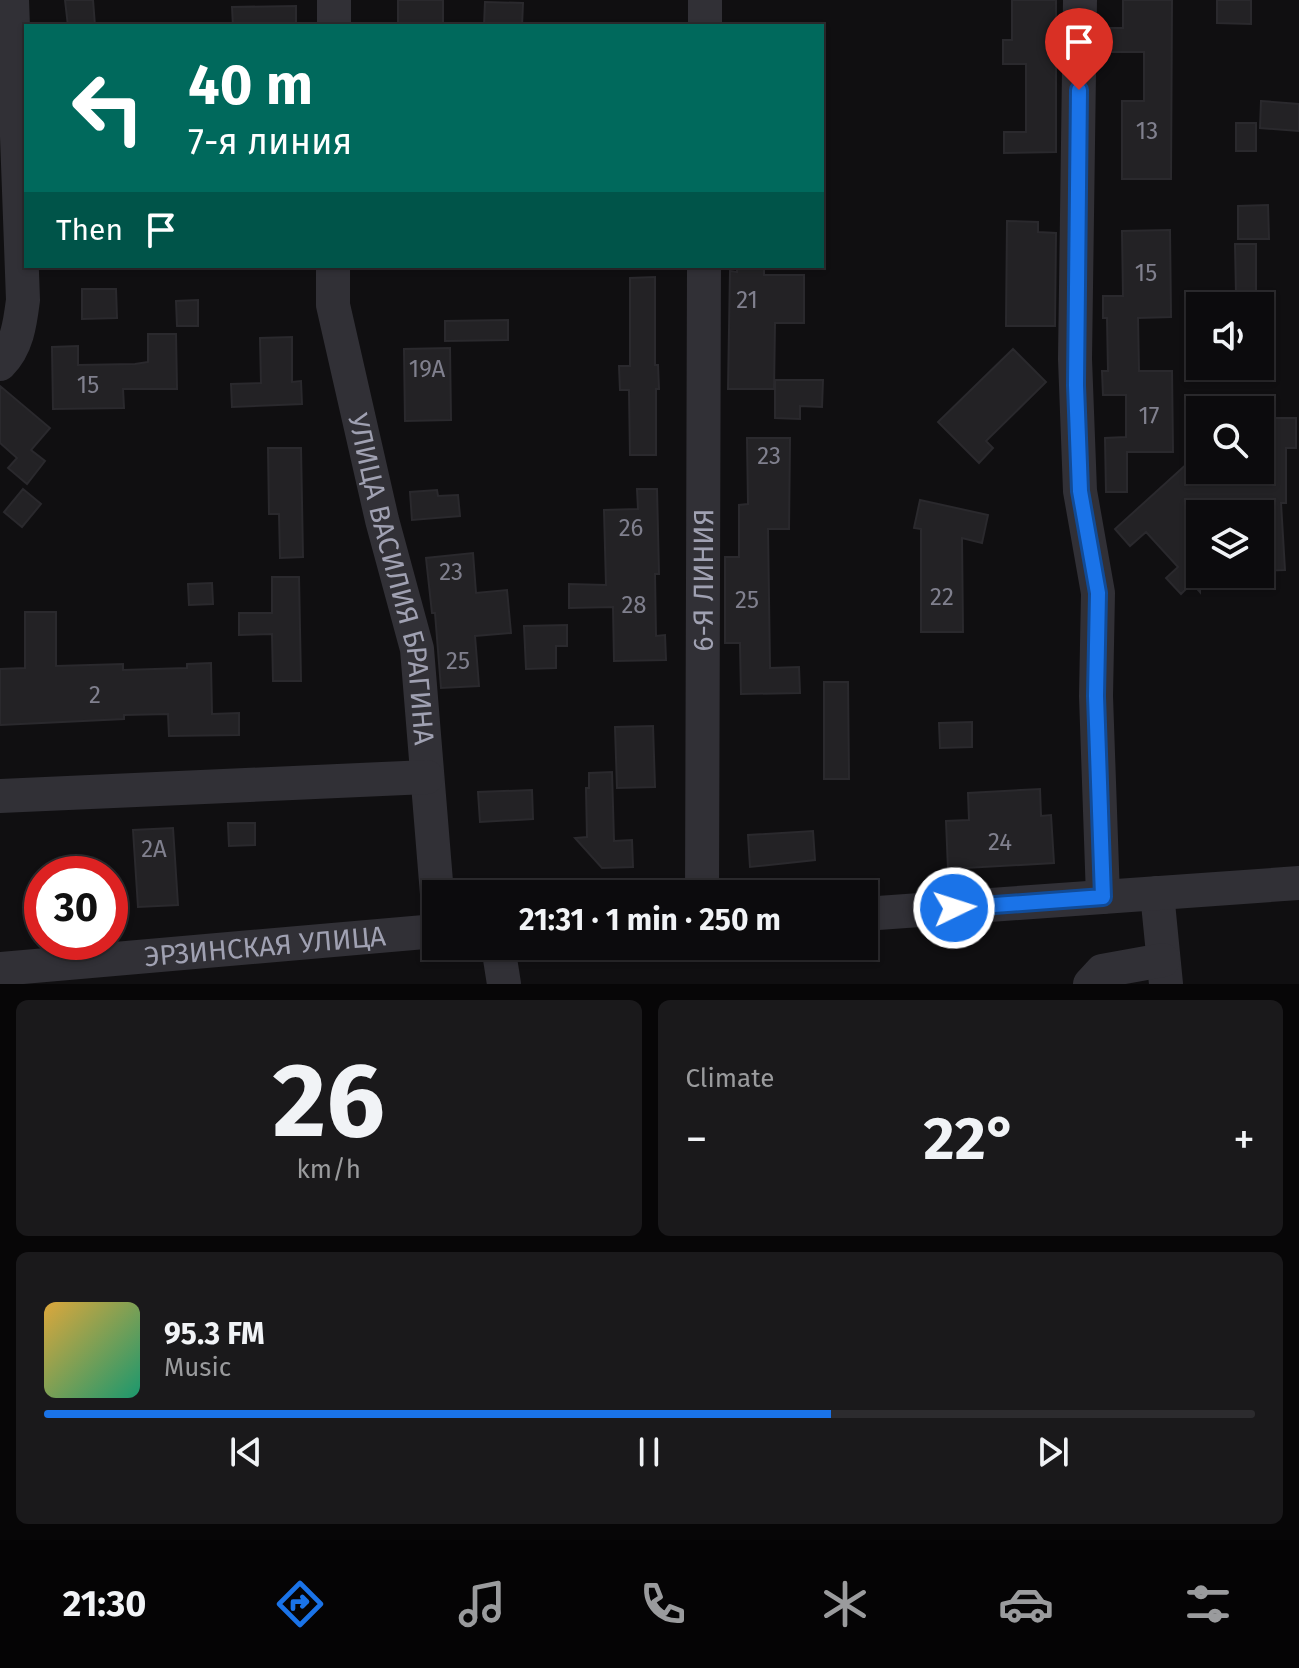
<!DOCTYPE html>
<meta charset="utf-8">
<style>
:root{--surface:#0c0b0d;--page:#1a191b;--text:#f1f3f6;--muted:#9a9b9d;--line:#2c2b2e;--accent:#1a73e8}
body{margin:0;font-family:"Fira Sans",sans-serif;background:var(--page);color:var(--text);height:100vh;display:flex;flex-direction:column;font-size:30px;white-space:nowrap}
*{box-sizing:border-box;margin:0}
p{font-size:26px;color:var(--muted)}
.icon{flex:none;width:44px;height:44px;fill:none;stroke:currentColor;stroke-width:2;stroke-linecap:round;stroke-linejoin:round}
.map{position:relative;height:984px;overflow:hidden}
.panel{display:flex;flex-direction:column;gap:16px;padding:16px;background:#070607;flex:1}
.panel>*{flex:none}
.top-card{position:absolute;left:24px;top:24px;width:800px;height:244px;border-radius:0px;box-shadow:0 2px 6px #0004,0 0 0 2px var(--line);background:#00695c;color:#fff;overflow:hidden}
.fabs{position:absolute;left:1186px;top:292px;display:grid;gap:16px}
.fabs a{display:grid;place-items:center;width:88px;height:88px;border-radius:0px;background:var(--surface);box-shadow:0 2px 6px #0004,0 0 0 2px var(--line);font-size:40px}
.speed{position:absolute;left:24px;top:856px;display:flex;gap:16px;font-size:40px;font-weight:700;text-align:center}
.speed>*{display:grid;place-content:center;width:104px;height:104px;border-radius:50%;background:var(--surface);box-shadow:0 2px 6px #0004,0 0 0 2px var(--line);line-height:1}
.speed .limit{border:12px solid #d22;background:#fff;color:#111}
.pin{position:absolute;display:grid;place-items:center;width:68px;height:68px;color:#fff;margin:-82px -34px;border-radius:50% 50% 50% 0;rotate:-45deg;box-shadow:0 0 8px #0007}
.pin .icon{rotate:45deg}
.me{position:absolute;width:88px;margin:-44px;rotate:86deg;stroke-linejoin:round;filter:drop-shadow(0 0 6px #0008)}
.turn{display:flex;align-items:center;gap:28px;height:168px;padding:0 32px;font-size:36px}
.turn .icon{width:104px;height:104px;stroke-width:2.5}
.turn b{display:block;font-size:56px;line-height:68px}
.then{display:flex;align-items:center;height:76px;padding:0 32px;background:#0003;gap:16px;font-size:30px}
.big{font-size:60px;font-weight:700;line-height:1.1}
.panel .tile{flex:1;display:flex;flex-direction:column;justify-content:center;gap:12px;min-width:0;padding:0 28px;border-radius:12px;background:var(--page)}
.panel .dial{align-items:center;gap:0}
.dial b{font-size:104px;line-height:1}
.song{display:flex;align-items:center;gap:24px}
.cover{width:96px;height:96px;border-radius:12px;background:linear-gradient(135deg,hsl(40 70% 55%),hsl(160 70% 35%))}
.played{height:8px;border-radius:4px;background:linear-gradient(90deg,var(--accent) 65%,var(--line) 65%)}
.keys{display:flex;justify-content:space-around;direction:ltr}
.heat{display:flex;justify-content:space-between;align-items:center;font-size:44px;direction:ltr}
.panel .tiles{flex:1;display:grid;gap:16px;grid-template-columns:1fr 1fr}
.tile:last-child{grid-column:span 2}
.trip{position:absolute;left:422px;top:880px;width:456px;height:80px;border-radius:0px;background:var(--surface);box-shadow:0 2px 6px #0004,0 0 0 2px var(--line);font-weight:700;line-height:80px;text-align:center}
.tabs{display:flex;height:128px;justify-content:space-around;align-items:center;background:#050405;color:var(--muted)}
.tabs .icon{width:56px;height:56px}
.tabs .selected{color:var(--accent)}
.tabs b{font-size:36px;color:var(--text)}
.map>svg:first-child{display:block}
.building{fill:#232225;stroke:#2a292d;stroke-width:2}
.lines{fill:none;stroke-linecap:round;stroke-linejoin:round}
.minor{stroke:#313036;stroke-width:34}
.route-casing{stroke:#114b97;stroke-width:20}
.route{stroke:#1a73e8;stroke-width:14}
.labels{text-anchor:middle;stroke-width:8;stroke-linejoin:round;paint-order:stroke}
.number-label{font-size:24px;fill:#80808e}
.street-label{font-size:28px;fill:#a0a1b2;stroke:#0b0a0c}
</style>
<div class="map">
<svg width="1299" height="984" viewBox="0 0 1299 984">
<rect width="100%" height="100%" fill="#100f11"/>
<path class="building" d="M 65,0 L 93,0 L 95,26 L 68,26 Z
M 398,0 L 443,0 L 443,26 L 398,26 Z
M 1012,0 L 1056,0 L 1056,40 L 1059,40 L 1059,64 L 1056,64 L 1056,152 L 1004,153 L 1004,132 L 1026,132 L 1026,64 L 1003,64 L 1003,40 L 1012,40 Z
M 1123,0 L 1172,0 L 1171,179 L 1122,179 L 1122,101 L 1144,101 L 1144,52 L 1101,52 L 1101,28 L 1123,28 Z
M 1217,0 L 1251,0 L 1251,24 L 1217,23 Z
M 485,2 L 523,3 L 522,26 L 484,26 Z
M 296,6 L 296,26 L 233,26 L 232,7 Z
M 1261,101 L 1299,104 L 1299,131 L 1260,128 Z
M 1236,123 L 1256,123 L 1256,151 L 1236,151 Z
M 1268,205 L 1269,239 L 1238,239 L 1238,206 Z
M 1007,221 L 1038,222 L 1038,232 L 1056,233 L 1055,326 L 1006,326 Z
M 1170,230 L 1171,317 L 1138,318 L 1139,371 L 1172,371 L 1173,452 L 1127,452 L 1127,492 L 1106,492 L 1105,438 L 1126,437 L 1126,395 L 1103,395 L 1102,371 L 1108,371 L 1107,318 L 1103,318 L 1103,296 L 1123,296 L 1122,231 Z
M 1235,244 L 1256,244 L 1256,295 L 1236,294 Z
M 737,266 L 764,266 L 764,275 L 804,275 L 804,323 L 775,323 L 774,389 L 728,389 L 730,271 L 737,272 Z
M 655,277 L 655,365 L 658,365 L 659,389 L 656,389 L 656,455 L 630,455 L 629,390 L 620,390 L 619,366 L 630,366 L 630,278 Z
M 82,289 L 116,289 L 117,318 L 82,319 Z
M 198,300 L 198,326 L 177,326 L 176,301 Z
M 508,320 L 508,340 L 445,341 L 445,321 Z
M 148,334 L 176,334 L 177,389 L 123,389 L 124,408 L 53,409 L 52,347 L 78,346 L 78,365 L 135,364 L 148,362 Z
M 292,337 L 292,382 L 301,381 L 302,404 L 232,407 L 231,384 L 261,383 L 260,338 Z
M 450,348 L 451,420 L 405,421 L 404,349 Z
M 1013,349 L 1046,382 L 986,441 L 993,448 L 979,463 L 938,422 Z
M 775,380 L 823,380 L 822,407 L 800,406 L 800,419 L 775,418 Z
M 0,386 L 50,428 L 31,450 L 45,461 L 27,484 L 8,468 L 17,458 L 0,443 Z
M 1260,418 L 1296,418 L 1296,448 L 1286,448 L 1286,503 L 1281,503 L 1285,570 L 1260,571 L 1260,514 L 1200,514 L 1200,592 L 1192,583 L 1181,594 L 1166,578 L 1178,567 L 1146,532 L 1130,546 L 1115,529 L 1200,452 L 1200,470 L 1260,470 Z
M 747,438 L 790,438 L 789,529 L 768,529 L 770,668 L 799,667 L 800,693 L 741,694 L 740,643 L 725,643 L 725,557 L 739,557 L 739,505 L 748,504 Z
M 268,448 L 301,448 L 303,557 L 280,558 L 279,514 L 269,514 Z
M 23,489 L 41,504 L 22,527 L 4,512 Z
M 637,489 L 657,489 L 659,574 L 655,574 L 656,636 L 665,635 L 666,660 L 614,661 L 613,607 L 569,608 L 569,584 L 606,585 L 604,510 L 638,509 Z
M 437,490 L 438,496 L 458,495 L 460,516 L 412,520 L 410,492 Z
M 920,500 L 988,515 L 982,543 L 962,538 L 963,632 L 921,632 L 921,529 L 914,528 Z
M 473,553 L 476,593 L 507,590 L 511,633 L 475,636 L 479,686 L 441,688 L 435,613 L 432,613 L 426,558 Z
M 272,577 L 299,577 L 301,681 L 273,681 L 272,634 L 239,635 L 239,613 L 272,613 Z
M 212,583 L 213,604 L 189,605 L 188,584 Z
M 25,612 L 56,612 L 56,666 L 123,664 L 123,670 L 187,668 L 187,664 L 211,663 L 212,714 L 239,713 L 239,735 L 169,736 L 168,714 L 124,715 L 124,719 L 0,725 L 0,669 L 25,668 Z
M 567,625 L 567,646 L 556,646 L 556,668 L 526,669 L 524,626 Z
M 824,682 L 848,682 L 849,779 L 824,779 Z
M 972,722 L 972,747 L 940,748 L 939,723 Z
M 653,726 L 655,787 L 617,788 L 615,727 Z
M 612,772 L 614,841 L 632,840 L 633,867 L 602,868 L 575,838 L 587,837 L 586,788 L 589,788 L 589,773 Z
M 1040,789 L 1041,816 L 1051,815 L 1054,863 L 948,869 L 946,821 L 969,820 L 968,793 Z
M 532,790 L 533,819 L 480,822 L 478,792 Z
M 228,823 L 255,823 L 255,845 L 229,846 Z
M 173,828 L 178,905 L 138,907 L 133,830 Z
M 813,831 L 815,860 L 750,867 L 748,835 Z"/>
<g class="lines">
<g class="minor">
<path d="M 1080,0 L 1075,359 L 1080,491 L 1098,593 L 1096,696 L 1103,897"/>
<path d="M 334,26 L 334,0"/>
<path d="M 705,26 L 705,0"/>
<path id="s1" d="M 333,266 L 333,305 L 382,520 L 417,649 L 437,894"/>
<path d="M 0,364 C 17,347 20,324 23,300 L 12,0"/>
<path d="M 0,796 L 427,777"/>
<path d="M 1157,893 L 1166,984"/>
<path id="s2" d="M 702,894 L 704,266"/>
<path d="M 864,914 L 1299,883"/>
<path d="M 498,946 L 504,984"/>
<path id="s3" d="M 0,969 L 436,931"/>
<path d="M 1090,984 L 1102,971 L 1163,960"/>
</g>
</g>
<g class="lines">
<defs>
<path id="route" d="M 954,908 L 1103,897 L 1096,696 L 1098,593 L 1080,491 L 1076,385 L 1079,90"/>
</defs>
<use href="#route" class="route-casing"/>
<use href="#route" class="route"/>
</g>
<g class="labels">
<g class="number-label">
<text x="1147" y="139">13</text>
<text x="1146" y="281">15</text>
<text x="747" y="308">21</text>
<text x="427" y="377">19А</text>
<text x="88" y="393">15</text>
<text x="1149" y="424">17</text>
<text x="769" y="464">23</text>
<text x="631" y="536">26</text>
<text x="451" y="580">23</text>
<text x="942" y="605">22</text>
<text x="747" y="608">25</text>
<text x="634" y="613">28</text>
<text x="458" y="669">25</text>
<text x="95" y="703">2</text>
<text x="1000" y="850">24</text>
<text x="154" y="857">2А</text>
</g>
<g class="street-label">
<text dy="10" stroke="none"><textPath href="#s1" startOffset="320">УЛИЦА ВАСИЛИЯ БРАГИНА</textPath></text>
<text dy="10" stroke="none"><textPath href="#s2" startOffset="314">6-Я ЛИНИЯ</textPath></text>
<text dy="10" stroke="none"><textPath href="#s3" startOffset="266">ЭРЗИНСКАЯ УЛИЦА</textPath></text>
</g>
</g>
</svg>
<div class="fabs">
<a><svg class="icon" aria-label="sound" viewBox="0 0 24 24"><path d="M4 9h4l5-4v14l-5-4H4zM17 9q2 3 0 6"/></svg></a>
<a><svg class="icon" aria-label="search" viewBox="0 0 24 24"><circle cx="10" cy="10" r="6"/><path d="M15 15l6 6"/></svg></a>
<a><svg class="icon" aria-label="layers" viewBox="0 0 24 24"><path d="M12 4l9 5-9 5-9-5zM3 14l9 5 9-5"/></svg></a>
</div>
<div class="speed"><div class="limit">30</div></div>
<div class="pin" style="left:1079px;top:90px;background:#d93025"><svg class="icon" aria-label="arrive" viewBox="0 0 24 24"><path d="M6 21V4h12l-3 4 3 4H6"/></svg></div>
<svg class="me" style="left:954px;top:908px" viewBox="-20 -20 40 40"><circle r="17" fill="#1a73e8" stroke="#fff" stroke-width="3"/><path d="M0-11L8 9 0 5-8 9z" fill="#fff"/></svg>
<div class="trip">21:31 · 1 min · 250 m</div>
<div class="top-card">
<div class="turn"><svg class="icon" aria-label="left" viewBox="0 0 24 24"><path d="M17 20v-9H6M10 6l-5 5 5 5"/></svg><div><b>40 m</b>7-я линия</div></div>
<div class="then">Then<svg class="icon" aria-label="arrive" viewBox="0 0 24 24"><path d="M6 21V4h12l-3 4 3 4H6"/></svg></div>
</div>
</div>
<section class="panel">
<div class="tiles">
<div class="tile dial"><b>26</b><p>km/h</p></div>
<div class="tile"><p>Climate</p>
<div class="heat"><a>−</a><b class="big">22°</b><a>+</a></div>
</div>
<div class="tile">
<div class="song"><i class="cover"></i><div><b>95.3 FM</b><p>Music</p></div></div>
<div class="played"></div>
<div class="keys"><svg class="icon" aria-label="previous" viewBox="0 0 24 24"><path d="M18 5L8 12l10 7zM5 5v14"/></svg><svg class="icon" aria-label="pause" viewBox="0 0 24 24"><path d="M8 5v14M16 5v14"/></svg><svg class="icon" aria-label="next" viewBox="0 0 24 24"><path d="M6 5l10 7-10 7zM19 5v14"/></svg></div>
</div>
</div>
</section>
<nav class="tabs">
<b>21:30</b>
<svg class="icon selected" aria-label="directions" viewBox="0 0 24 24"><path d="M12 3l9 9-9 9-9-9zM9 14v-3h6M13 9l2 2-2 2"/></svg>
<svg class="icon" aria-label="music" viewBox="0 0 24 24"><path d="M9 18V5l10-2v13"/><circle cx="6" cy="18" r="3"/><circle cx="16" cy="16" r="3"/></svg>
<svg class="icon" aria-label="phone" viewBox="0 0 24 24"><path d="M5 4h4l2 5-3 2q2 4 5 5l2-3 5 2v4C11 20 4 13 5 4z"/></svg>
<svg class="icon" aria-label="climate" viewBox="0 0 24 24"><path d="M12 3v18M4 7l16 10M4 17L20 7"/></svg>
<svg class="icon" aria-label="car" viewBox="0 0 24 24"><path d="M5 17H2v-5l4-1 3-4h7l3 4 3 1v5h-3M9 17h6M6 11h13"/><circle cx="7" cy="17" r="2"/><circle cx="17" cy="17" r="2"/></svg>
<svg class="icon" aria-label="filters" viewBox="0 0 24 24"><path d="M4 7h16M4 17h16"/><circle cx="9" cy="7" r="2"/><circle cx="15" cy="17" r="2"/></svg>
</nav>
